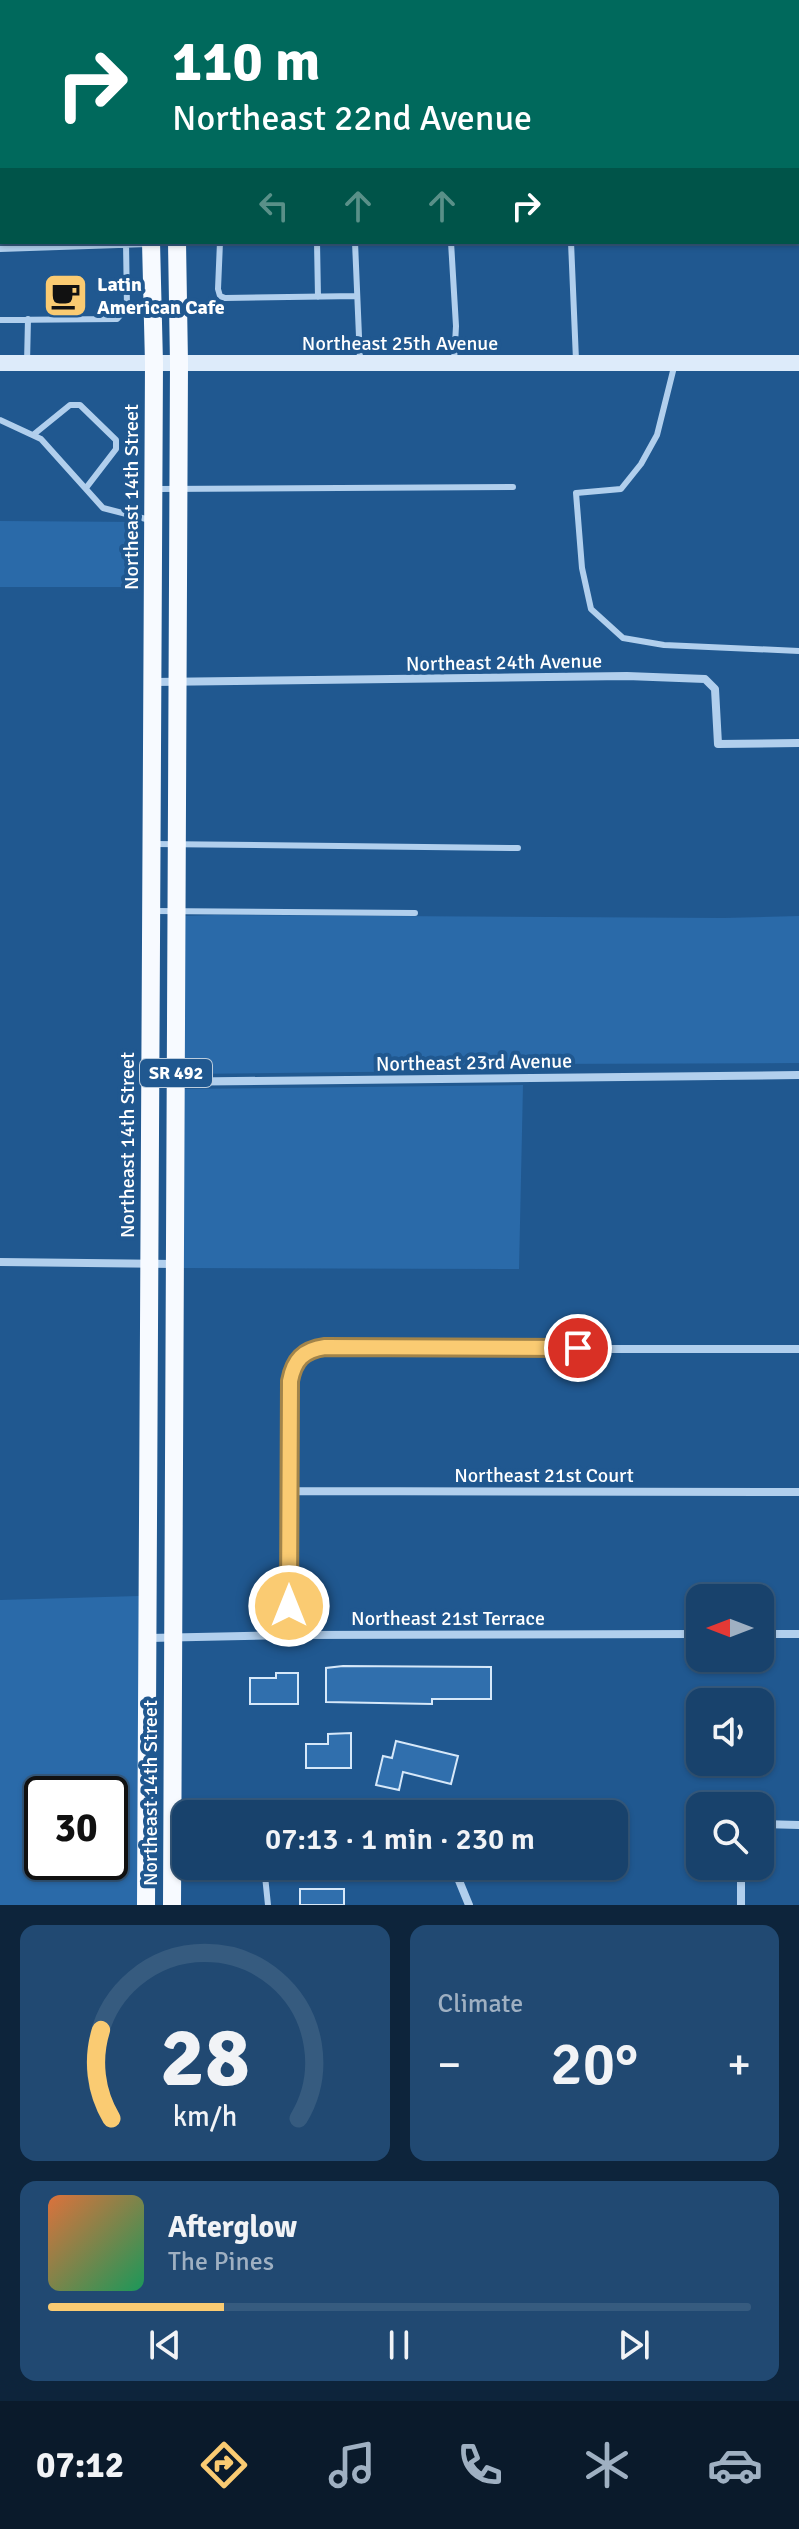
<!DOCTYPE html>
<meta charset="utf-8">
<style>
:root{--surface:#18426c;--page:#214972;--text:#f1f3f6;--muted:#9fb0c2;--line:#365b7f;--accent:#facb72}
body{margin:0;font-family:Signika,sans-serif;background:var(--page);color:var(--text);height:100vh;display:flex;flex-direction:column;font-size:30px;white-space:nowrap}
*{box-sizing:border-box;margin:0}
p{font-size:26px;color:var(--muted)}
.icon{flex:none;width:44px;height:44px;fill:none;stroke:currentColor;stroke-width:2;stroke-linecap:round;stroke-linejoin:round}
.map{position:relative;height:1905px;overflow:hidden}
.details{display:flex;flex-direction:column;gap:20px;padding:20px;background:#0d243b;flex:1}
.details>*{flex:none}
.guide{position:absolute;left:0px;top:0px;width:800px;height:244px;box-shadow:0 2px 6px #0004,0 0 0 2px var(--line);background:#00695c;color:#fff;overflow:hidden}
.needle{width:52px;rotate:270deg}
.fabs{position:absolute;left:686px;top:1584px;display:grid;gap:16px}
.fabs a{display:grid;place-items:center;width:88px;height:88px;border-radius:16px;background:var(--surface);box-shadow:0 2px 6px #0004,0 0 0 2px var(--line);font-size:40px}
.speed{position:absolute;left:24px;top:1776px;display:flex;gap:16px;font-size:40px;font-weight:700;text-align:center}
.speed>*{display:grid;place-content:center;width:104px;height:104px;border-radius:50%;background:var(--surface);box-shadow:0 2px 6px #0004,0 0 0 2px var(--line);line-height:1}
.speed .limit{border:4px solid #111;border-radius:12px;background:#fff;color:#111}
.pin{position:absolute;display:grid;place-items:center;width:68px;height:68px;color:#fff;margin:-34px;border:4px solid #fff;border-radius:50%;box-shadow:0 2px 8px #0007}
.me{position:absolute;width:88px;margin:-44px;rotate:0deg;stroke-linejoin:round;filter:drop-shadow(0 0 6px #0008)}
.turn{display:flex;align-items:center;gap:28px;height:168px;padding:0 40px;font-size:36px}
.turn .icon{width:104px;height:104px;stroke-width:2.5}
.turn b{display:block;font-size:56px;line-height:68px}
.lanes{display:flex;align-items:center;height:76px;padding:0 40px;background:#0003;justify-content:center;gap:40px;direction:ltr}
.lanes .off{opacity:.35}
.big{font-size:60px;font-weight:600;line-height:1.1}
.details .widget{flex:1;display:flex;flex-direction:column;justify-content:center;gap:12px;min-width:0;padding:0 28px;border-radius:16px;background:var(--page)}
.details .dial{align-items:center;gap:0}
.dial svg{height:208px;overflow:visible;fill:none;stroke:var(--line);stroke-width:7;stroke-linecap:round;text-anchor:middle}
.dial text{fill:var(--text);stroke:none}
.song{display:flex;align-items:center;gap:24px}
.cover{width:96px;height:96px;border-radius:12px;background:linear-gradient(135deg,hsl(20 70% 55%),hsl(150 70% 35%))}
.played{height:8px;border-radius:4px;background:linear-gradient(90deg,var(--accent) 25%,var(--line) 25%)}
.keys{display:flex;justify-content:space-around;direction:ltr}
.heat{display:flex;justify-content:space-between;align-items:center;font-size:44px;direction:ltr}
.details .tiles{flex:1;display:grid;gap:20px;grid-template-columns:1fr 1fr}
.widget:last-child{grid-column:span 2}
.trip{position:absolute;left:172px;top:1800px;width:456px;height:80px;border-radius:16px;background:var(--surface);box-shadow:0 2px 6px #0004,0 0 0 2px var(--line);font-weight:600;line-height:80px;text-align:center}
.menu{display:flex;height:128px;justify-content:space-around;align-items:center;background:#0a1a2b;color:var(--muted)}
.menu .icon{width:56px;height:56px}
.menu .selected{color:var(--accent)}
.menu b{font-size:36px;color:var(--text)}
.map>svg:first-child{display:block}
.green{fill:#2a6aa9;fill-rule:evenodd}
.building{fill:#306fad;stroke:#d6e8f9;stroke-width:2}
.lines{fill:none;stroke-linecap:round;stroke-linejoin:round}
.lane{stroke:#b1cfed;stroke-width:6}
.street{stroke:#b1cfed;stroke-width:8}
.secondary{stroke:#ddebfa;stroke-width:16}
.primary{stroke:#f7faff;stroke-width:18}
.route-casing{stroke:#a2844a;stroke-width:20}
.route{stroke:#facb72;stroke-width:14}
.labels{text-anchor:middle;stroke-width:8;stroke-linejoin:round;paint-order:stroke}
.shield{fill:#205890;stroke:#bccdde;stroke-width:2}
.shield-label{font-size:18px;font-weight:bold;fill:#fff}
.poi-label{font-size:20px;font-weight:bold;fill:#fff;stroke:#205890;text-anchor:start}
.street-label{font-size:20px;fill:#fff;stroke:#205890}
</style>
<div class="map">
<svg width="799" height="1905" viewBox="0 0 799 1905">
<rect width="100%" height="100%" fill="#205890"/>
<path class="green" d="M 0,521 L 140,522 L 140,587 L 0,587 Z
M 215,915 L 724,918 L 799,916 L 799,1063 L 524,1064 L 523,1070 L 184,1074 L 185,916 Z
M 523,1085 L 519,1269 L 183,1268 L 184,1089 Z
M 139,1596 L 138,1905 L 0,1905 L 0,1600 ZM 42,1794 L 110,1794 L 110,1862 L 42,1862 Z"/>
<path class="building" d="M 343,1666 L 491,1667 L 491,1699 L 432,1699 L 432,1704 L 326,1702 L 326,1668 Z
M 276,1673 L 298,1673 L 298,1704 L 250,1704 L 250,1678 L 276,1678 Z
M 351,1733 L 351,1768 L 306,1768 L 306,1744 L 328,1744 L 328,1734 Z
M 396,1741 L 458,1756 L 451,1784 L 403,1772 L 399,1790 L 376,1785 L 383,1756 L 392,1758 Z
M 300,1889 L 344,1889 L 344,1905 L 300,1905 Z"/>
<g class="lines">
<path class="lane" d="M 346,0 L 346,2
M 797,0 L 797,2
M 625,1 L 625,0
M 710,1 L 710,0
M 512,2 L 512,0
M 798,224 L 799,225
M 220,242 L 218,289 L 220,296 L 225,298 L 357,296
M 317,242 L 318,297
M 355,242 L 360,360
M 451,242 L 456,326 L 454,362
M 571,242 L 576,360
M 0,249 L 148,244
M 0,320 L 117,319 L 127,308 L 126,242
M 27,363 L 28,319
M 675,363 L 657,435 L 641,464 L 621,489 L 576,493 L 582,568 L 591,609 L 623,638 L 664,645 L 799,651
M 0,420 L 41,439 L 103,508 L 150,520
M 33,435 L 70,405 L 80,405 L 116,440 L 116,449 L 86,488
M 157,489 L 513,487
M 154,844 L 518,848
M 154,911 L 415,913
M 264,1866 L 268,1905"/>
<path class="street" d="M 153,682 L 627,676 L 705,679 L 715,689 L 718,744 L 799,743
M 152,1082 L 799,1075
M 0,1262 L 174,1264
M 289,1491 L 799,1492
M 760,1634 L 799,1634
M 289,1635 L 290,1381 C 293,1365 297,1357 312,1349 L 799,1349
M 149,1638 L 289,1635 L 700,1634
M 760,1824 L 799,1825
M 453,1866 L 469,1905
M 741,1866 L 741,1905"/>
<path class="secondary" d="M 0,363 L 799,363"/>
<path class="primary" d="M 145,0 L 145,2
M 171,0 L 171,2
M 146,1905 L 154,363 L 151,242
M 172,1905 L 179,363 L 177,242"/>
</g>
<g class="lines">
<defs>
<path id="route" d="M 289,1606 L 290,1381 C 294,1360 303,1350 325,1347 L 578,1348"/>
</defs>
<use href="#route" class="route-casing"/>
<use href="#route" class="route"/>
</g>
<defs>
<symbol id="cafe-square" viewBox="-11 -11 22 22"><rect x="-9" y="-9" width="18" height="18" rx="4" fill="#facb72" stroke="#205890"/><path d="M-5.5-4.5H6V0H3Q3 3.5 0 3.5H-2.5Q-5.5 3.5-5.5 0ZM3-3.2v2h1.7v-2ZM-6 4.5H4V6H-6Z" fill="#111"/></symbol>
</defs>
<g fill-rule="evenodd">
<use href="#cafe-square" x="40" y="270" width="51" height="51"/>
</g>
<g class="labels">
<rect class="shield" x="140" y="1059" width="72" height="28" rx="6"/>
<g class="shield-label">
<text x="176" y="1079">SR 492</text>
</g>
<g class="poi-label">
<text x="97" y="291">Latin<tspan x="97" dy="23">American Cafe</tspan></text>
</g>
<g class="street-label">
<text x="400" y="350">Northeast 25th Avenue</text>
<text transform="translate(131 497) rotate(-90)" y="7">Northeast 14th Street</text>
<text transform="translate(504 662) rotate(-1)" y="7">Northeast 24th Avenue</text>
<text transform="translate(474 1062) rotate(-1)" y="7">Northeast 23rd Avenue</text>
<text transform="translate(127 1145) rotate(-90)" y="7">Northeast 14th Street</text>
<text x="544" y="1482">Northeast 21st Court</text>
<text x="448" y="1625">Northeast 21st Terrace</text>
<text transform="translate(150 1793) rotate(-90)" y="7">Northeast 14th Street</text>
</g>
</g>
</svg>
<div class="fabs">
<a><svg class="needle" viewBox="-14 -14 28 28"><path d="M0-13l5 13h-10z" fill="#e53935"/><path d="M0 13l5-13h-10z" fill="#9fb0c2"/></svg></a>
<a><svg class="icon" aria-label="sound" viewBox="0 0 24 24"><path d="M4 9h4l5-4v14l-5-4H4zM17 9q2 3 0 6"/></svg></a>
<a><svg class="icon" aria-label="search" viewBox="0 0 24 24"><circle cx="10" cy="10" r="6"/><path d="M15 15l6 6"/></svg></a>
</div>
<div class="speed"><div class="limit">30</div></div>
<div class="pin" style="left:578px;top:1348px;background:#d93025"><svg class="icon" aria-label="arrive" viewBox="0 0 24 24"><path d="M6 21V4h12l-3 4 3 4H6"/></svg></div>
<svg class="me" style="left:289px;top:1606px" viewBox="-20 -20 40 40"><circle r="17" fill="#facb72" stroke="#fff" stroke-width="3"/><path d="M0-11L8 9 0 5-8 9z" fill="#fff"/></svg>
<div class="trip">07:13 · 1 min · 230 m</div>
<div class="guide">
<div class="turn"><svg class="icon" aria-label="right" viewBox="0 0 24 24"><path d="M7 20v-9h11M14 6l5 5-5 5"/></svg><div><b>110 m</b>Northeast 22nd Avenue</div></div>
<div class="lanes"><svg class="icon off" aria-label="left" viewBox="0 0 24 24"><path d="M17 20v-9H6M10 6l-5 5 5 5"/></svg><svg class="icon off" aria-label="ahead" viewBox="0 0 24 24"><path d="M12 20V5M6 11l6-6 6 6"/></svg><svg class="icon off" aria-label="ahead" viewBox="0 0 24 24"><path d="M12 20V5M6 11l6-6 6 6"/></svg><svg class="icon" aria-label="right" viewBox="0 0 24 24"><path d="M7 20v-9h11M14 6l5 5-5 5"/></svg></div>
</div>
</div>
<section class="details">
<div class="tiles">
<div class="widget dial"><svg viewBox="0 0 100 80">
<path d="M14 69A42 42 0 1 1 86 69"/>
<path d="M14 69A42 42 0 0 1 10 35" stroke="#facb72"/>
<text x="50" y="56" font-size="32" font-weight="700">28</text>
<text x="50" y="72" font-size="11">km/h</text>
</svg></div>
<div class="widget"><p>Climate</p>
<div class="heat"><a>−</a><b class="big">20°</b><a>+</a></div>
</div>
<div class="widget">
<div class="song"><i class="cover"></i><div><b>Afterglow</b><p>The Pines</p></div></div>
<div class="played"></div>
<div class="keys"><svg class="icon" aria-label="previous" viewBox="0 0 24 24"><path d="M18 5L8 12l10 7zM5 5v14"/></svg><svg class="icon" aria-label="pause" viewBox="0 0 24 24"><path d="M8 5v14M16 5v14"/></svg><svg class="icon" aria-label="next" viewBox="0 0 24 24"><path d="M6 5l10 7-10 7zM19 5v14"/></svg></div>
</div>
</div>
</section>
<nav class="menu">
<b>07:12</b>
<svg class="icon selected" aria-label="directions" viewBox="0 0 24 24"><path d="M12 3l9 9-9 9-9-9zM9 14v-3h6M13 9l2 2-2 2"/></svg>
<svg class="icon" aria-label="music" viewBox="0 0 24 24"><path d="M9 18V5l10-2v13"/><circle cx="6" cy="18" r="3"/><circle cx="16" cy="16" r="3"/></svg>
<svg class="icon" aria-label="phone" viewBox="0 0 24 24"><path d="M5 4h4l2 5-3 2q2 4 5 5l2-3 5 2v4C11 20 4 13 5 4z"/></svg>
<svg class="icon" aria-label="climate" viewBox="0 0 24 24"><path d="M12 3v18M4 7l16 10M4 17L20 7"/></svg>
<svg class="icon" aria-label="car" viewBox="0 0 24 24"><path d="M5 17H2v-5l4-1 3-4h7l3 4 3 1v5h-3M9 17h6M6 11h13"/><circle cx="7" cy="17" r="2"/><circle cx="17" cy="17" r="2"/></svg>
</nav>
